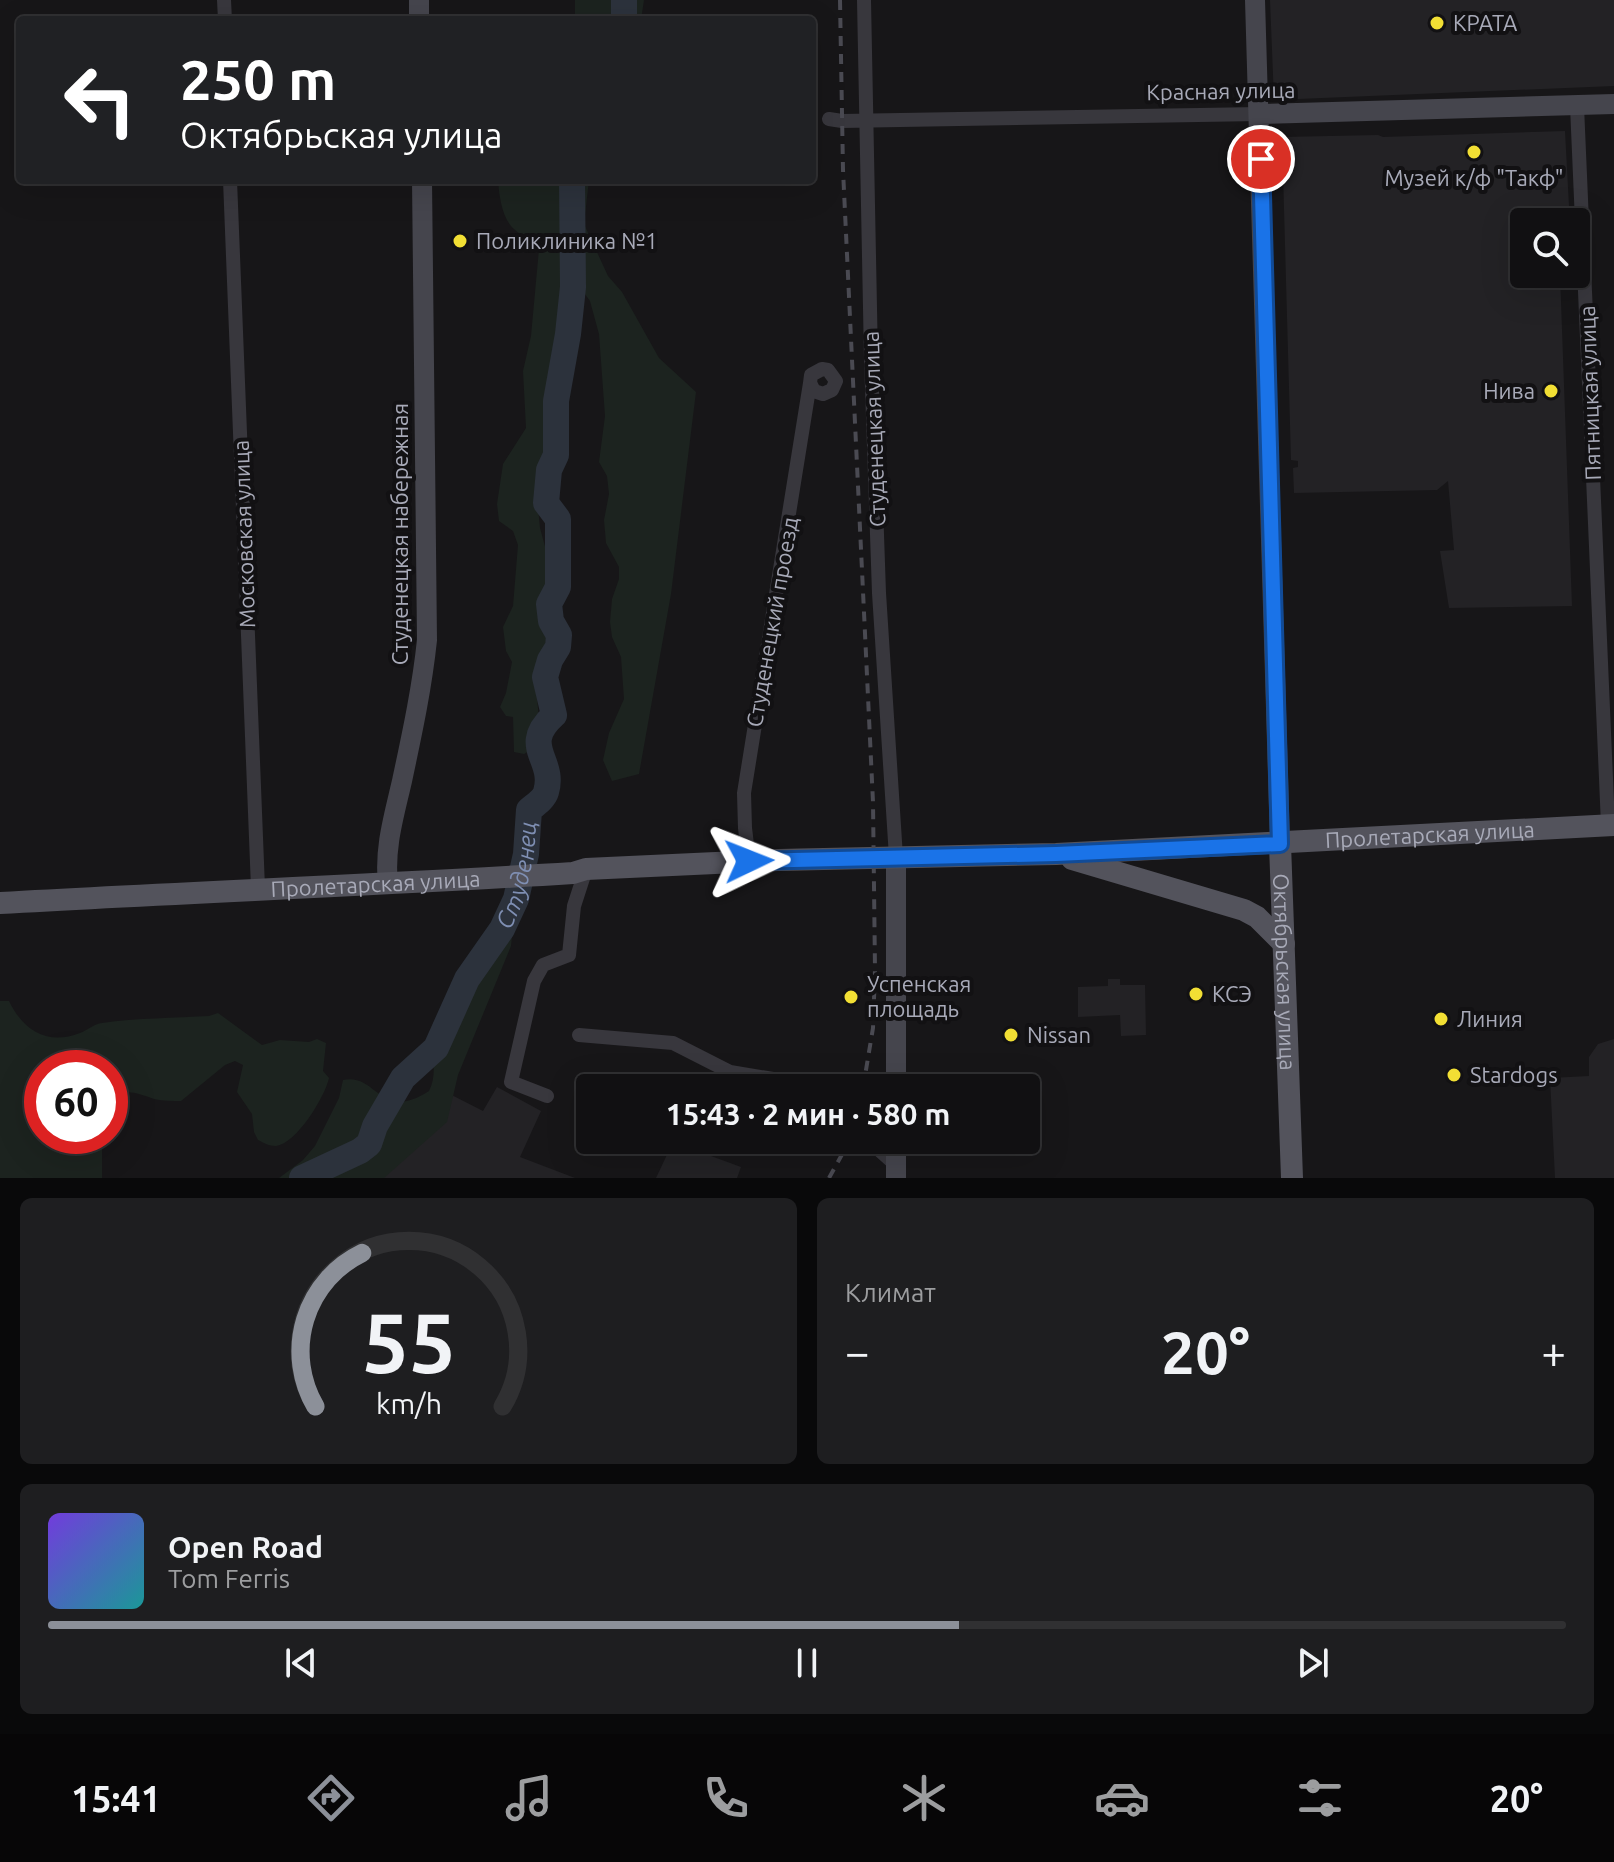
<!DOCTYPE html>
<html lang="ru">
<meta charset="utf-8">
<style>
:root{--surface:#111012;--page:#1e1e20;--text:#f1f3f6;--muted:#9c9d9f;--line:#303032;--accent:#8c9099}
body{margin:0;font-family:Ubuntu,sans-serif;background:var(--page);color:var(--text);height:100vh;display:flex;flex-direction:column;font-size:30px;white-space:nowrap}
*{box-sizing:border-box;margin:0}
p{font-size:26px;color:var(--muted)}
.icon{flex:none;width:44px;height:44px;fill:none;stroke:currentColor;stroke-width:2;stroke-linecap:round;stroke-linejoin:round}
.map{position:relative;height:1178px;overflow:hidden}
.sheet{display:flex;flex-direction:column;gap:20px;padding:20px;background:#09090a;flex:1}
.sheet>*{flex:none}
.banner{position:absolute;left:16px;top:16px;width:800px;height:168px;border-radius:8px;box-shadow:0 8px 32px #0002,0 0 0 2px var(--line);background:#202124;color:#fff;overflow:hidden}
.fabs{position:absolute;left:1510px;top:208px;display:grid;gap:16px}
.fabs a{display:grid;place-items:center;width:80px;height:80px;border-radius:8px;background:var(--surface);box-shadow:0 8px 32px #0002,0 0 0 2px var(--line);font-size:40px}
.speed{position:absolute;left:24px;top:1050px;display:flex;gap:16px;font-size:40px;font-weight:700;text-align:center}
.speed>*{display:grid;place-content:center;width:104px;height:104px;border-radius:50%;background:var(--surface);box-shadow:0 8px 32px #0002,0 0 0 2px var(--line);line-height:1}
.speed .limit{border:12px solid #d22;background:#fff;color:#111}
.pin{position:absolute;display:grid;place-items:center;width:68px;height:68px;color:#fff;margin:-34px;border:4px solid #fff;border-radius:50%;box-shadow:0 2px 8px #0007}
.me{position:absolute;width:88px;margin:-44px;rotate:88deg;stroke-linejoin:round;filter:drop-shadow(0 0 6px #0008)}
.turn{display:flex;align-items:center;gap:28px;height:168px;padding:0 32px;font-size:36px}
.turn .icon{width:104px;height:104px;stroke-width:2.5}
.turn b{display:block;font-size:56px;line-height:68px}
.big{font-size:60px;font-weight:700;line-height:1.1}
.sheet .widget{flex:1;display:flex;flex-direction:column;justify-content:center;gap:12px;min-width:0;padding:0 28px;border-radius:12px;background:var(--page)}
.sheet .dial{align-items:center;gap:0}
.dial svg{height:208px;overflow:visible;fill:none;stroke:var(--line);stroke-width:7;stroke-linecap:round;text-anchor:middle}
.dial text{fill:var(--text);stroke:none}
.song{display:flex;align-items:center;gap:24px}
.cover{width:96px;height:96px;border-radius:12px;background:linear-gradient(135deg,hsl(260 70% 55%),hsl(180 70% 35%))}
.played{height:8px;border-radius:4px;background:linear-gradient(90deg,var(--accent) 60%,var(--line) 60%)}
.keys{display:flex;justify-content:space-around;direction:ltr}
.heat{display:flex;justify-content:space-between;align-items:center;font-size:44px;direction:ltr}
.sheet .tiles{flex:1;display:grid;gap:20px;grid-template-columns:1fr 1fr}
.widget:last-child{grid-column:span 2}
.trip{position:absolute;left:576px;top:1074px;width:464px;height:80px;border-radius:8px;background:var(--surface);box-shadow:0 8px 32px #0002,0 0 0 2px var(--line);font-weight:700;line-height:80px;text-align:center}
.menu{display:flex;height:128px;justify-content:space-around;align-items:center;background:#070607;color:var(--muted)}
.menu .icon{width:56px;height:56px}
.menu .current{color:var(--accent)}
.menu b{font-size:36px;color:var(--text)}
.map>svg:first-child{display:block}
.built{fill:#232225}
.green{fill:#1c231f}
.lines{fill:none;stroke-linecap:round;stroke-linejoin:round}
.river{stroke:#2c323c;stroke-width:26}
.street{stroke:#38373d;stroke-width:14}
.secondary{stroke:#45454d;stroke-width:20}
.primary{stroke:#53535c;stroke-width:22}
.rail{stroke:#4a4a52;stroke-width:4;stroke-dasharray:10 8;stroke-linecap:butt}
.route-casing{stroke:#114b97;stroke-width:20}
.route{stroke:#1a73e8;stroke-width:14}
.poi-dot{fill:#f2df34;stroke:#121113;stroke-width:3}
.labels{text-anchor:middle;stroke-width:8;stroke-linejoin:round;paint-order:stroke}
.poi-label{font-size:22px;fill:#a8aab8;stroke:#121113;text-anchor:start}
.street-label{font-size:22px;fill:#a8aab8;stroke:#121113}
.water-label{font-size:24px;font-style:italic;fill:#7f8fb3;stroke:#121113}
</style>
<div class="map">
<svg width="1614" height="1178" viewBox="0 0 1614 1178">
<rect width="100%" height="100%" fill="#171618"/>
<path class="built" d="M 1270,0 L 1614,0 L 1614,86 L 1274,100 Z
M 1565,131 L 1569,206 L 1564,222 L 1524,222 L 1524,274 L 1560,274 L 1572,606 L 1449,608 L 1440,551 L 1454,550 L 1448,481 L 1437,490 L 1294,493 L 1293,468 L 1298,467 L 1298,461 L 1291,460 L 1282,137 L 1378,135 L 1383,137 Z
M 1108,979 L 1120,979 L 1120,985 L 1145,985 L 1146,1035 L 1121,1036 L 1120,1015 L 1078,1017 L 1078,987 L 1108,986 Z
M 1614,1039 L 1614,1178 L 1555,1178 L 1550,1078 L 1589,1076 L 1589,1057 L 1598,1044 Z
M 436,1087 L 483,1111 L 497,1087 L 541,1111 L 520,1157 L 575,1178 L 362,1178 Z
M 673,1142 L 741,1167 L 737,1178 L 656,1178 Z"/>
<path class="green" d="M 575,0 L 644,0 L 641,20 L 575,20 Z
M 498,180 L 589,180 L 584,224 L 608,276 L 622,292 L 659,358 L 696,392 L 671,594 L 639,774 L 612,781 L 603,760 L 609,733 L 624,699 L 621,657 L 612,637 L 610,622 L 612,599 L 619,579 L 619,567 L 606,543 L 604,520 L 609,494 L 607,476 L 599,462 L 605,416 L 599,334 L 590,301 L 579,286 L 569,290 L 562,300 L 549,438 L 537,497 L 540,528 L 547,554 L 549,631 L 535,679 L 539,718 L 533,749 L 524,754 L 514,752 L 513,717 L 506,716 L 500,707 L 506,693 L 512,662 L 506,651 L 503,627 L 513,606 L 518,545 L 513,531 L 499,521 L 497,504 L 503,464 L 526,428 L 523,371 L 531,336 L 539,249 C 531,239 522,237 514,229 C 502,219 499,195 498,180 Z
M 503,935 L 512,936 L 511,946 L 458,1075 L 447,1122 L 384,1178 L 279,1178 L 303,1160 L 315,1146 L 339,1098 L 343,1080 C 378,1073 379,1123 429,1091 C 440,1070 427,1049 436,1028 Z
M 0,1001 L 9,1001 C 23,1030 47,1046 80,1033 C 88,1030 94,1024 102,1023 C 137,1018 174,1018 209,1016 L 218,1013 L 262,1045 L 280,1040 L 309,1042 L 317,1039 L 326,1043 L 323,1071 L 329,1078 C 325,1097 296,1144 276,1146 C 269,1146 264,1143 258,1140 L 254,1132 L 252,1114 L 237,1092 L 243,1065 L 235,1061 L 225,1065 L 181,1101 C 173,1101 163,1101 154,1099 C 139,1094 123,1087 110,1099 L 110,1068 L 42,1068 L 42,1136 L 102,1136 L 102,1178 L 0,1178 Z"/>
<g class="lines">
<g class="river">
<path d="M 624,0 L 624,20"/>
<path id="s1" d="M 302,1178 L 360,1151 L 369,1144 L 375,1126 L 403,1078 L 436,1048 L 467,979 L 502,929 L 516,899 L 526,854 L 529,810 C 535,805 544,799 546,792 C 556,759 519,747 554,715 L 545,677 L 550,660 L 558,647 L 559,635 L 551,621 L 549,604 L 558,587 L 558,519 L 546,503 L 549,470 L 556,455 L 556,401 L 568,334 L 573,287 L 572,180"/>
</g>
<path class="street" d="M 224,0 L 225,20
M 864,0 L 871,359 L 879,593 L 896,857
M 1577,106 L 1608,825
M 829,119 L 842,121 L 1260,114
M 230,180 L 258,888
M 749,861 L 745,828 L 744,793 L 810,383 L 811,375 L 822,369 L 828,370 L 836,381 L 832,390 L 823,394 L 814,391 L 810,383
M 579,1035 L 673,1043 L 730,1072 L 773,1079 L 796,1088
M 547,1096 L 511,1082 L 534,981 L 543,965 L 569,955 L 574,906 L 586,869
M 868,1140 L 896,1165"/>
<path class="secondary" d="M 419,0 L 419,20
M 1255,0 L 1280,844
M 1260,114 L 1614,104
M 896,857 L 896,1088
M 388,884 C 384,848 394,816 402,781 C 412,734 422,688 427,640 L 422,180
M 896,1178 L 896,1140"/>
<g class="primary">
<path id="s2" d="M 1280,844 L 1292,1178"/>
<path d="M 1072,859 L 1244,910 L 1257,917 L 1284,944"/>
<path id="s3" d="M 0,903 C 191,892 382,885 573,873 L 586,869 L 778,860 L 1056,854 L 1614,825"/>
</g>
<path class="rail" d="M 840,0 L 843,170 L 873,802 L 875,970 L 873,1028 L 863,1088
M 829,1178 L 850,1140"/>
</g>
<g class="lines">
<defs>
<path id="route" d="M 749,861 L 1056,854 L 1280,844 L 1261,159"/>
</defs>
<use href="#route" class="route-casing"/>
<use href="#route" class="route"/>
</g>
<g class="poi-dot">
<circle cx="1437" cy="23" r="8"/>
<circle cx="1474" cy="152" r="8"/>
<circle cx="460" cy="241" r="8"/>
<circle cx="1551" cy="391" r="8"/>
<circle cx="1196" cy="994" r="8"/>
<circle cx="851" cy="997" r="8"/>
<circle cx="1441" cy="1019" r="8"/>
<circle cx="1011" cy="1035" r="8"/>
<circle cx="1454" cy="1075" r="8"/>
</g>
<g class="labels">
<g class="poi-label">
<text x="1453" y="31">КРАТА</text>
<text x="1474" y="186" text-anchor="middle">Музей к/ф "Такф"</text>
<text x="476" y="249">Поликлиника №1</text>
<text x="1535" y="399" text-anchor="end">Нива</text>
<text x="867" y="992">Успенская<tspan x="867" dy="25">площадь</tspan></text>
<text x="1212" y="1002">КСЭ</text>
<text x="1457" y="1027">Линия</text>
<text x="1027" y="1043">Nissan</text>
<text x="1470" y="1083">Stardogs</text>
</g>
<g class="street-label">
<text transform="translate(1221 91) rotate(-1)" y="8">Красная улица</text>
<text transform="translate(1590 393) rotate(-92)" y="8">Пятницкая улица</text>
<text transform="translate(874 429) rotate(-92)" y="8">Студенецкая улица</text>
<text transform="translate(244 534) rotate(-92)" y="8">Московская улица</text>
<text transform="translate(400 534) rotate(-90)" y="8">Студенецкая набережная</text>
<text transform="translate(772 622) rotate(-80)" y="8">Студенецкий проезд</text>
<text dy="8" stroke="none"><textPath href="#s3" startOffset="1432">Пролетарская улица</textPath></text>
<text dy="8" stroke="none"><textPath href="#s3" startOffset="376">Пролетарская улица</textPath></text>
<text dy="8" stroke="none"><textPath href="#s2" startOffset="128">Октябрьская улица</textPath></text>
</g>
<g class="water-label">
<text dy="8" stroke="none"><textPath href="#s1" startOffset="388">Студенец</textPath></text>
</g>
</g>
</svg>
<div class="fabs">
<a><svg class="icon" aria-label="search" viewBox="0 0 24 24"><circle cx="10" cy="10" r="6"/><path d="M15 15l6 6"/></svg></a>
</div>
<div class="speed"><div class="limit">60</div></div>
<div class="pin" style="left:1261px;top:159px;background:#d93025"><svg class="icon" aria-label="arrive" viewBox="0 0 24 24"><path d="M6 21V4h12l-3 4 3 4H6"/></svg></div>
<svg class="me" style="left:749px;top:861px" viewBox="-20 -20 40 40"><path d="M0-17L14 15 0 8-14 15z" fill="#1a73e8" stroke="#fff" stroke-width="4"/></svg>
<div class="trip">15:43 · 2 мин · 580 m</div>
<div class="banner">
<div class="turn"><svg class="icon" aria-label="left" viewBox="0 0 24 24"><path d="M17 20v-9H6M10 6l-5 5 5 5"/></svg><div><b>250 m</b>Октябрьская улица</div></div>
</div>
</div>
<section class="sheet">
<div class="tiles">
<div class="widget dial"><svg viewBox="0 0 100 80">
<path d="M14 69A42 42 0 1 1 86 69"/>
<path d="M14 69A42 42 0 0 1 32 10" stroke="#8c9099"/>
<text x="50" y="56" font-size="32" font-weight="700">55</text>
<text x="50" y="72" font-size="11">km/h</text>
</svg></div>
<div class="widget"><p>Климат</p>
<div class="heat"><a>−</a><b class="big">20°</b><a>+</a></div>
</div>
<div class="widget">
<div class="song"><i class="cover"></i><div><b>Open Road</b><p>Tom Ferris</p></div></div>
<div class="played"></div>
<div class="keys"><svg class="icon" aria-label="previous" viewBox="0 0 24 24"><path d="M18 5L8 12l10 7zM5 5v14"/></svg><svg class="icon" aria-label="pause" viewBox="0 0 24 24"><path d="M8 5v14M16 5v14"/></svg><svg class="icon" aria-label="next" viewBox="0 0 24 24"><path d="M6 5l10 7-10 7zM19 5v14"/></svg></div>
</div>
</div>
</section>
<nav class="menu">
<b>15:41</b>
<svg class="icon current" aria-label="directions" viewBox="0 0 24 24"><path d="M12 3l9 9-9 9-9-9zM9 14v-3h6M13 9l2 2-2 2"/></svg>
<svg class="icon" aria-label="music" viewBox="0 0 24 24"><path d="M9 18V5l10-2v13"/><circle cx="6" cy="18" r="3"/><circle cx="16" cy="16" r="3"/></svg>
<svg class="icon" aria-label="phone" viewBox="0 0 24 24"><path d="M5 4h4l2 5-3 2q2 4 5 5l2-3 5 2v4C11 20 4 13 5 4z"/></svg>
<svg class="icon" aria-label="climate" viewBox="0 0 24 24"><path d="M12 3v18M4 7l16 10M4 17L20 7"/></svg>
<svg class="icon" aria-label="car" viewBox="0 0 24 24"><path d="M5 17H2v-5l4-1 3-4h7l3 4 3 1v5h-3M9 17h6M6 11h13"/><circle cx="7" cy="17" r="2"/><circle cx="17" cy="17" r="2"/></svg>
<svg class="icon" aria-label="filters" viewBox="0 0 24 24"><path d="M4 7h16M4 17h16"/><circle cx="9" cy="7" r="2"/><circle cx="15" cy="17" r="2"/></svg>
<b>20°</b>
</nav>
